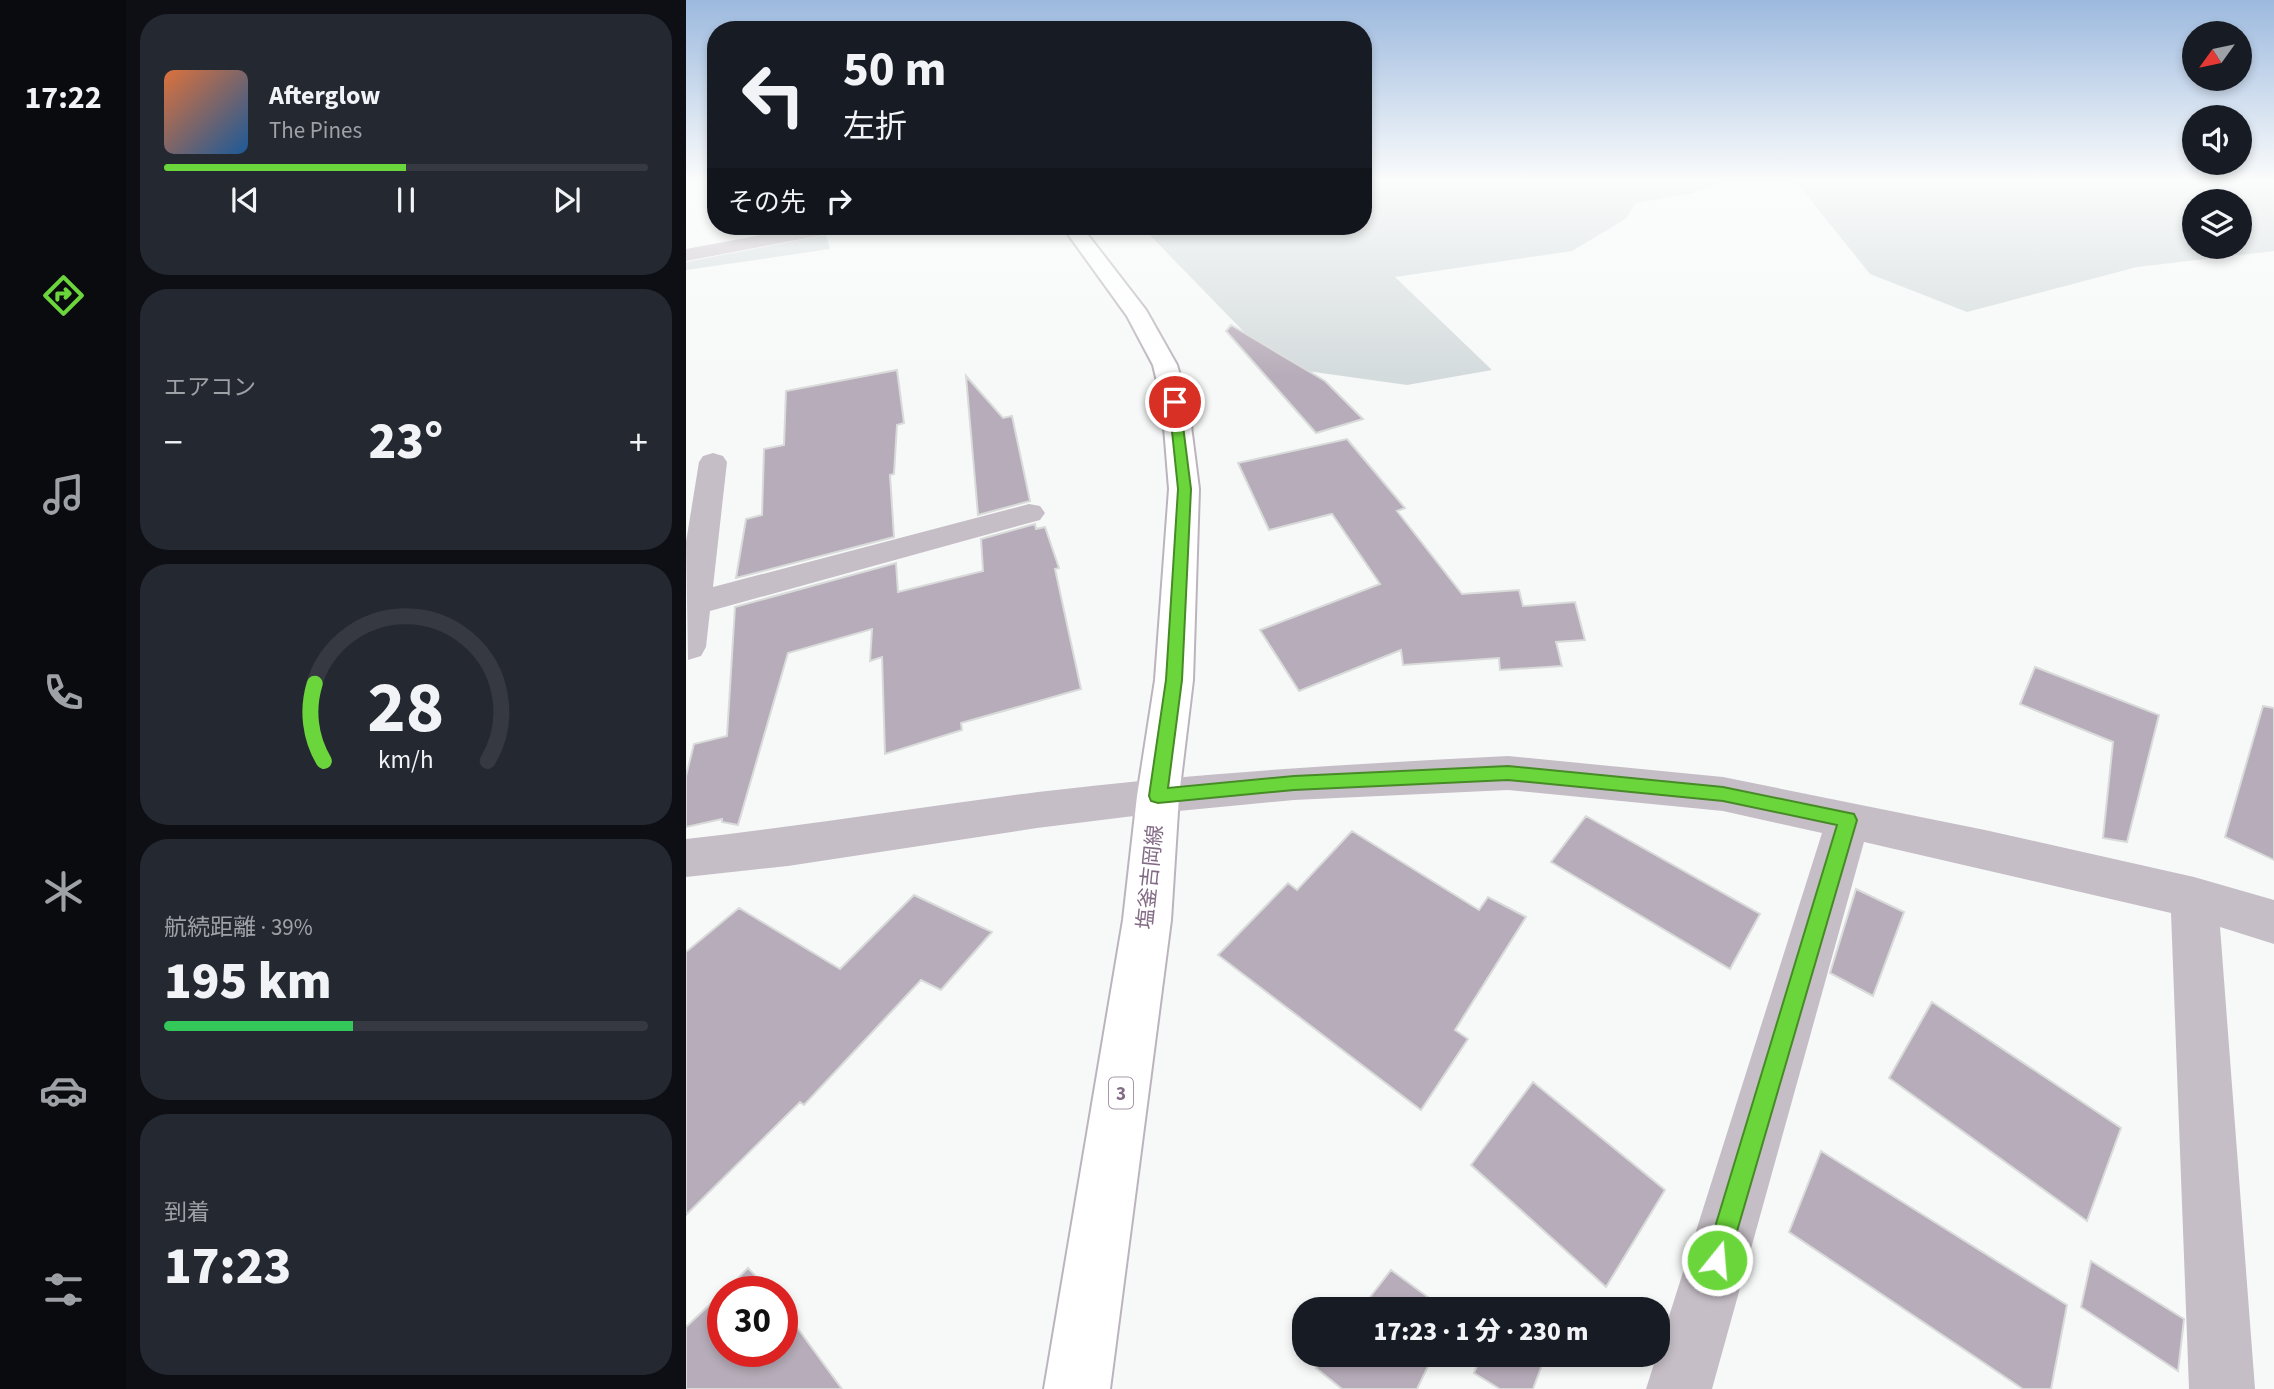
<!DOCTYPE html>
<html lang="ja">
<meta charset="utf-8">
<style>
:root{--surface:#171b24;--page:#242831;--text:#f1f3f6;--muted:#9ea1a6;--line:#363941;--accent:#6bd63b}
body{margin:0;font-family:"Source Sans 3","Noto Sans JP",sans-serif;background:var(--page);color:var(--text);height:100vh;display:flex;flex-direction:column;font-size:26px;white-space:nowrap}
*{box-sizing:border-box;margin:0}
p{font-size:23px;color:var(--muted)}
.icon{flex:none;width:38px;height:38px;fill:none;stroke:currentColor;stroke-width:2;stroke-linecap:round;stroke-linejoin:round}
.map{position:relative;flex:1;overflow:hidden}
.details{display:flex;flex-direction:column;gap:14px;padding:14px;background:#0d0f14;width:560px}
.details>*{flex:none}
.hud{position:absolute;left:21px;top:21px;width:665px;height:214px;border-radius:28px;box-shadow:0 4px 10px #0003;background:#171b24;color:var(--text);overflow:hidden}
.needle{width:46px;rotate:237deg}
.fabs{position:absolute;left:1496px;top:21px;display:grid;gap:14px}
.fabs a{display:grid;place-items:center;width:70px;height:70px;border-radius:50%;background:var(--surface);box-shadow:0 4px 10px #0003;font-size:35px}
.speed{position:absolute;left:21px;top:1276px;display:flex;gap:14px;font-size:35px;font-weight:700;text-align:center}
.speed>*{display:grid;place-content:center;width:91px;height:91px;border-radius:50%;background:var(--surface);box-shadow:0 4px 10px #0003;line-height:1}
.speed .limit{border:10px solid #d22;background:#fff;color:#111}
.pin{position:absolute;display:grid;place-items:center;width:60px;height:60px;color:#fff;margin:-30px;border:4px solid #fff;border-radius:50%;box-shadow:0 2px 7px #0007}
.me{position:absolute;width:77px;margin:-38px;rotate:17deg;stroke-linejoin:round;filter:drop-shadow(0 0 5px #0008)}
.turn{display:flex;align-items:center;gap:24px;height:147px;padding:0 21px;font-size:32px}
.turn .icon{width:91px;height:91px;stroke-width:2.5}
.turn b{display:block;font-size:49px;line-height:60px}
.then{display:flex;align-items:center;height:66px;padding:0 21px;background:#0003;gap:14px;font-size:26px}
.big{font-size:52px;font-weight:800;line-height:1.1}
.details .card{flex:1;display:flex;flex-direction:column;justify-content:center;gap:10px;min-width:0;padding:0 24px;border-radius:28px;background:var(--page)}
.details .dial{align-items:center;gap:0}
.dial svg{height:182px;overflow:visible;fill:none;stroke:var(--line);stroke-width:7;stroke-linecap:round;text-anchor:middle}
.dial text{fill:var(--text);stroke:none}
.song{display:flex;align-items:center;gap:21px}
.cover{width:84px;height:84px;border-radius:10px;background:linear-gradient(135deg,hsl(20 70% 55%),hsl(210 70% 35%))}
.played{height:7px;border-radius:4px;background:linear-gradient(90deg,var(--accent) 50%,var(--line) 50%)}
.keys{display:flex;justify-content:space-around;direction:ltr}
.heat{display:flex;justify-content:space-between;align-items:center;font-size:38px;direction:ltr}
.charge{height:10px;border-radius:5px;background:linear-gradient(90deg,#34c759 39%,var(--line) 0)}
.trip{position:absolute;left:606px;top:1297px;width:378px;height:70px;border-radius:28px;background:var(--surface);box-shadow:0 4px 10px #0003;font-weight:800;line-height:70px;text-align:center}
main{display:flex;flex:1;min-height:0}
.tab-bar{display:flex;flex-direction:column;width:126px;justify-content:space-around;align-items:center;background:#090b0e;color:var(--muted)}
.tab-bar .icon{width:49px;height:49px}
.tab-bar .on{color:var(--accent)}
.tab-bar b{font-size:32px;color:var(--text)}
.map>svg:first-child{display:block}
.green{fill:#d4dbdc;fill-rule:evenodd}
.building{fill:#b7acb9;stroke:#d9dbda;stroke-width:2}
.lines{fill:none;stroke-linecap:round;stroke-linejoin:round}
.major-casing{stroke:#bcb4bd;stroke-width:4}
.minor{fill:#c6bec6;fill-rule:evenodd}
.major{fill:#fff;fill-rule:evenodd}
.route{fill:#6bd63b;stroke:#468b26;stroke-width:2}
.labels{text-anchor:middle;stroke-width:7;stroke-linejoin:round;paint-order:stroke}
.shield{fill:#fff;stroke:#a897aa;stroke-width:2}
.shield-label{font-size:19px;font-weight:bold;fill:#836b86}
.street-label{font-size:21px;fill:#836b86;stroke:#fff}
</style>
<main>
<nav class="tab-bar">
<b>17:22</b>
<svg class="icon on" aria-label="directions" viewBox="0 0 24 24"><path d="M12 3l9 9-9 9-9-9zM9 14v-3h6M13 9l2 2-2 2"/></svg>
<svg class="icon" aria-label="music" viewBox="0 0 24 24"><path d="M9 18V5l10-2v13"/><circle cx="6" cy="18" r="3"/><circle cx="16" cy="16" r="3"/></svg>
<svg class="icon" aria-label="phone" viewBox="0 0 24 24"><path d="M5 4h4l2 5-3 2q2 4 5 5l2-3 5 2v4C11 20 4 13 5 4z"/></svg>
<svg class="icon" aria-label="climate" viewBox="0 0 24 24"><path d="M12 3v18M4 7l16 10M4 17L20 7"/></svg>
<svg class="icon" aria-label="car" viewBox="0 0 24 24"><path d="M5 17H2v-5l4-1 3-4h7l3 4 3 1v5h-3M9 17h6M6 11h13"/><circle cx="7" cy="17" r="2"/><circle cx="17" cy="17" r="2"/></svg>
<svg class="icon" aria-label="filters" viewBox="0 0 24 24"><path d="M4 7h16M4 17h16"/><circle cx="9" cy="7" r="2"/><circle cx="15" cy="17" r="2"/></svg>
</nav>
<section class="details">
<div class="card">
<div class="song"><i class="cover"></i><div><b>Afterglow</b><p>The Pines</p></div></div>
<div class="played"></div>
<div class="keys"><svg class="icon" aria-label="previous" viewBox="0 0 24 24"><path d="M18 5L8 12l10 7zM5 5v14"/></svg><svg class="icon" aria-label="pause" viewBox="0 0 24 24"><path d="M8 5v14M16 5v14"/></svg><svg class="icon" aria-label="next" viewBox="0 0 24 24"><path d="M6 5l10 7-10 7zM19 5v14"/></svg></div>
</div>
<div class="card"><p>エアコン</p>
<div class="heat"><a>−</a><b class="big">23°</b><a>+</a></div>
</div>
<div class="card dial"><svg viewBox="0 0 100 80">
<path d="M14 69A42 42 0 1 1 86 69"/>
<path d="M14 69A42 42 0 0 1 10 35" stroke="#6bd63b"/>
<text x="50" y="56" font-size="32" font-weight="700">28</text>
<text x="50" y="72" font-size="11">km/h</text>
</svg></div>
<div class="card"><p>航続距離 · 39%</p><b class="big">195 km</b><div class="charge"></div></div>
<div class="card"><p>到着</p><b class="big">17:23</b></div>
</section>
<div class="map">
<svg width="1588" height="1389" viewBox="0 0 1588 1389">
<rect width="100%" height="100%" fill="#f7f9f8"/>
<path class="green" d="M 677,182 L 1040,182 L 1004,194 L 949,203 L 941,218 L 886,251 L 709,277 L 806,370 L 721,385 L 592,367 L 455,226 L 677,226 Z
M 1107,182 L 1588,182 L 1588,251 L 1451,267 L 1281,312 L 1184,274 L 1111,183 ZM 1508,201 L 1554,201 L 1554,247 L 1508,247 Z
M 140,235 L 144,249 L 0,270 L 0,262 Z"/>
<path class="building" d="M 545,325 L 639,381 L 677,419 L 630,433 L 540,331 Z
M 211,370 L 218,423 L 211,425 L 208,474 L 204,475 L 208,537 L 50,578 L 60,519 L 76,515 L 78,449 L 98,445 L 100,391 Z
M 280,376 L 317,418 L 326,416 L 344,501 L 292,515 Z
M 661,439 L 719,508 L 711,511 L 776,594 L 833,590 L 837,606 L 889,602 L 899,640 L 870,642 L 876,666 L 814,670 L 813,658 L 717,665 L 715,650 L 613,691 L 574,630 L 694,584 L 646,514 L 583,530 L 552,463 Z
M 349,524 L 350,529 L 359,527 L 373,568 L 369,569 L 395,689 L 275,723 L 276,730 L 199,754 L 196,657 L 184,661 L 186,629 L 102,653 L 52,825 L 36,822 L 36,819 L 0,827 L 0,776 L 8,744 L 41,736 L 49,607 L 210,563 L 212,592 L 297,571 L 295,539 Z
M 1349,667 L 1473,715 L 1441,842 L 1417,838 L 1427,742 L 1334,704 Z
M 1577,706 L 1588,708 L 1588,860 L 1539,837 Z
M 900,816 L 1074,914 L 1044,969 L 865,862 Z
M 666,831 L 793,910 L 802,897 L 840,917 L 769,1030 L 782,1039 L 735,1110 L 532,955 L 602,883 L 611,890 Z
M 1170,889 L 1218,912 L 1187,996 L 1144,973 Z
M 228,895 L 306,932 L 255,990 L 235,980 L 118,1105 L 114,1102 L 0,1215 L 0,952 L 53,908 L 154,969 Z
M 1246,1002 L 1435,1128 L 1401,1221 L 1203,1078 Z
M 847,1082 L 979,1190 L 920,1287 L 785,1165 Z
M 1135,1151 L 1381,1305 L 1365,1389 L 1337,1389 L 1103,1232 Z
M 1405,1261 L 1498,1319 L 1492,1371 L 1395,1307 Z
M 62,1268 L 85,1292 L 38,1292 Z
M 705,1270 L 758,1309 L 675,1309 Z
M 37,1292 L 37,1351 L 96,1351 L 96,1307 L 156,1389 L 0,1389 L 0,1327 Z
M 641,1354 L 748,1354 L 731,1389 L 656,1389 L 630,1368 Z
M 796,1354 L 860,1354 L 847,1389 L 814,1389 L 788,1373 Z"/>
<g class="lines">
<defs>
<path id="major" d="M 376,226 L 395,226 L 460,310 L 491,365 L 502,402 L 513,489 L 507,680 L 493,796 L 485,920 L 424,1389 L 358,1389 L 437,920 L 451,796 L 469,680 L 483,489 L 476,402 L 467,365 L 441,316 Z"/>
</defs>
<use href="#major" class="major-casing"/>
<path class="minor" d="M 123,226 L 163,226 L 153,232 L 0,261 L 0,249 Z
M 27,453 L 37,456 L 41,462 L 27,587 L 343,504 L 354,506 L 359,513 L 354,520 L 24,611 L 20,647 L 15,656 L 2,660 L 0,542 L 13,462 L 17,456 Z
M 822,756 L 1037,777 L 1299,830 L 1508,877 L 1588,900 L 1588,944 L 1534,927 L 1569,1389 L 1503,1389 L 1485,913 L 1178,842 L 1026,1389 L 960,1389 L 1136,833 L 1037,811 L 822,790 L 608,800 L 472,813 L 351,828 L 102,866 L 0,877 L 0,839 C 118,826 234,807 352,792 C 508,773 665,764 822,756 Z"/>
<use href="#major" class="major"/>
</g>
<linearGradient id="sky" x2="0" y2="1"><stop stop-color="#9cb9de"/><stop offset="0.48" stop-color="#fbfcfc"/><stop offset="1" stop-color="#fbfcfc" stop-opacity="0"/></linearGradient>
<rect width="1588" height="376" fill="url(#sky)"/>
<path class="route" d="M 489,398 L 494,402 L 505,489 L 496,680 L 482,788 L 608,776 L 822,766 L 1037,787 L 1168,814 L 1171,820 L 1040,1269 L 1031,1272 L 1022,1269 L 1019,1260 L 1151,825 L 1037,801 L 822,780 L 608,790 L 472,803 L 465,801 L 463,796 L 480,680 L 492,489 L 483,402 Z"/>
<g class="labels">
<rect class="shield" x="423" y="1077.5" width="24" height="31" rx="5"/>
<g class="shield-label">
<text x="435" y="1100">3</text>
</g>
<g class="street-label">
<text transform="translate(464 877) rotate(-84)" y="7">塩釜吉岡線</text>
</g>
</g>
</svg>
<div class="fabs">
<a><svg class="needle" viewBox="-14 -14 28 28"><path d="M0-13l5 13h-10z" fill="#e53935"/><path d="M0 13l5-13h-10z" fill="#9ea1a6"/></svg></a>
<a><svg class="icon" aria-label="sound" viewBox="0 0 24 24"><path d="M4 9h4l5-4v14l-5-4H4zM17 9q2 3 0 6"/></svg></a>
<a><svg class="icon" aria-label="layers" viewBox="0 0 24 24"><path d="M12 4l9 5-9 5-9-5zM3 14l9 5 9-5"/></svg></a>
</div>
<div class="speed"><div class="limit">30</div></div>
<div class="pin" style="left:489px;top:402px;background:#d93025"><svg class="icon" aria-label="arrive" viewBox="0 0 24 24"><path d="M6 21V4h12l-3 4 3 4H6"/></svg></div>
<svg class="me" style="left:1031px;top:1260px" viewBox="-20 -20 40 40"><circle r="17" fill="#6bd63b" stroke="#fff" stroke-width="3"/><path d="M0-11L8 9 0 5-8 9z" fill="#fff"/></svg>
<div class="trip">17:23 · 1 分 · 230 m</div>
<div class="hud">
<div class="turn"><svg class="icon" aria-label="left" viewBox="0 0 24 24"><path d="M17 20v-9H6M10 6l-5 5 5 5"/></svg><div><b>50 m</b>左折</div></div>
<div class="then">その先<svg class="icon" aria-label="right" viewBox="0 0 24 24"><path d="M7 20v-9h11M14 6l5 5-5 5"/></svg></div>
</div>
</div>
</main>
